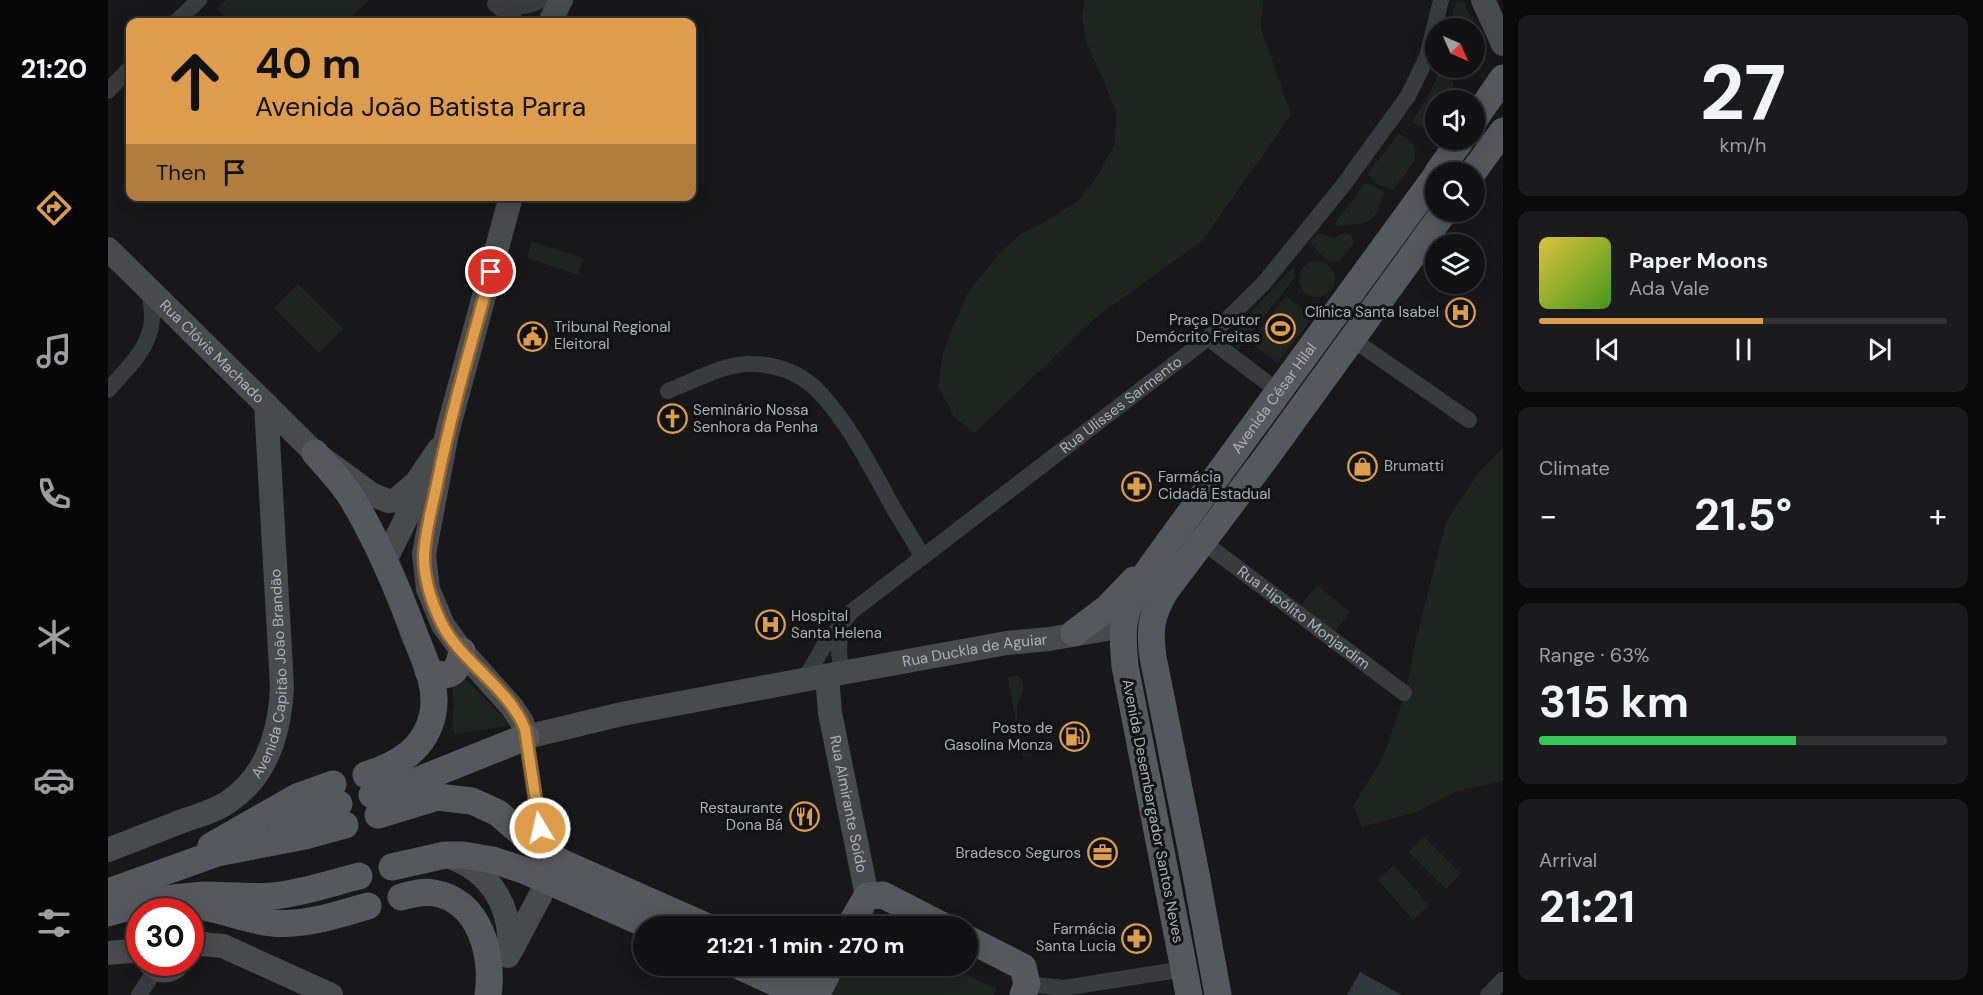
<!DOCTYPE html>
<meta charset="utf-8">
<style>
:root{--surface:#121214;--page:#1b1b1d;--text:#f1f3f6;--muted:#9c9ea0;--line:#313234;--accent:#de9d4c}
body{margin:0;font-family:"DM Sans",sans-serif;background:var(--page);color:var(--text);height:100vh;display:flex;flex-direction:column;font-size:22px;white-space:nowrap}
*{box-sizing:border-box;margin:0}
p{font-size:20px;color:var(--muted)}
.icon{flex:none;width:33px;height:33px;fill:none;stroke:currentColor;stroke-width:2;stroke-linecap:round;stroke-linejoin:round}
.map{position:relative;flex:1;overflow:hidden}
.sheet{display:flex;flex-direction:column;gap:15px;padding:15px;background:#0a0a0b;width:480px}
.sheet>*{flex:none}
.guide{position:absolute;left:18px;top:18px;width:570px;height:183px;border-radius:12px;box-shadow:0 3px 15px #0003,0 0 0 2px var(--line);background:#de9d4c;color:#111;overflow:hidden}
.needle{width:39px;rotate:135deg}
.buttons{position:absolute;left:1317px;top:18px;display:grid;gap:12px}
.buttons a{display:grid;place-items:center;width:60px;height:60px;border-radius:50%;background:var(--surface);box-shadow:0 3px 15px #0003,0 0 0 2px var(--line);font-size:30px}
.speed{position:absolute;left:18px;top:898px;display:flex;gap:12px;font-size:30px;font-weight:700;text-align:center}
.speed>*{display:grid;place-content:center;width:78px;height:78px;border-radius:50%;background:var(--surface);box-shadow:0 3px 15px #0003,0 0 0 2px var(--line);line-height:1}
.speed .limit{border:9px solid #d22;background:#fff;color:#111}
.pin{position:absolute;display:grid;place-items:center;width:51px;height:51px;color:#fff;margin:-26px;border:3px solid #fff;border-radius:50%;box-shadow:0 2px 6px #0007}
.me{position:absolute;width:66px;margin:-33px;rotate:351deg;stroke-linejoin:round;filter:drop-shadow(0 0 4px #0008)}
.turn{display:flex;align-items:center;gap:21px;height:126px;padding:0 30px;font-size:27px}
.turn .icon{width:78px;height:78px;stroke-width:2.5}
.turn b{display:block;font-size:42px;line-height:51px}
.then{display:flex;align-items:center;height:57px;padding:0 30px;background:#0003;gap:12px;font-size:22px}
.big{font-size:45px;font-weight:700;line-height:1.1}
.sheet .card{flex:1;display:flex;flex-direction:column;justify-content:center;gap:9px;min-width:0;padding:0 21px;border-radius:12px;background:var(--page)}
.sheet .dial{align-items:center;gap:0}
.dial b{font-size:78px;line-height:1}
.song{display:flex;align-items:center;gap:18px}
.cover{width:72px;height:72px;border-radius:9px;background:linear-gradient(135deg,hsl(50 70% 55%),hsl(100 70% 35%))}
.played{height:6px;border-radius:3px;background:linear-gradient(90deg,var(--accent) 55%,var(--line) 55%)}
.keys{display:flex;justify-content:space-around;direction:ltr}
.heat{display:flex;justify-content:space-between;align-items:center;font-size:33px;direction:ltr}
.charge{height:9px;border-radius:4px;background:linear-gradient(90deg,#34c759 63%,var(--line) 0)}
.trip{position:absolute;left:525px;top:916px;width:345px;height:60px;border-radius:30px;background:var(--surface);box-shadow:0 3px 15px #0003,0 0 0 2px var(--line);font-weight:700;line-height:60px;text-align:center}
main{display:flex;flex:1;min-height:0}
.tabs{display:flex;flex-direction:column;width:108px;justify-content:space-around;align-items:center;background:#070708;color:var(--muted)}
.tabs .icon{width:42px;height:42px}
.tabs .active{color:var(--accent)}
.tabs b{font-size:27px;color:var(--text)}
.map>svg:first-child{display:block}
.green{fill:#1e241f}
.water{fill:#2f383c}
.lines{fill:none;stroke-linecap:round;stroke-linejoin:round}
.street{stroke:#393b3e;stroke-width:16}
.secondary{stroke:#484a4e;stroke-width:24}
.primary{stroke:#56585d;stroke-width:27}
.route-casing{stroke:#906631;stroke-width:15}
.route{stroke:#de9d4c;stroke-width:10}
.labels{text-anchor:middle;stroke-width:6;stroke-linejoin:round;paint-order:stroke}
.poi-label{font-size:15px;fill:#acb1b8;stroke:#131315;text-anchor:end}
.street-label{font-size:15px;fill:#acb1b8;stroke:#131315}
</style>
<main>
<nav class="tabs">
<b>21:20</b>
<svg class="icon active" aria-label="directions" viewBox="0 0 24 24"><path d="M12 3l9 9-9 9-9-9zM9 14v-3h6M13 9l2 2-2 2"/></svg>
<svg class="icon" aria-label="music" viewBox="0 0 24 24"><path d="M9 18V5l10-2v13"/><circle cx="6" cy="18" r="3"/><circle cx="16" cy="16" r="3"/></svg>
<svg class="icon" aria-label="phone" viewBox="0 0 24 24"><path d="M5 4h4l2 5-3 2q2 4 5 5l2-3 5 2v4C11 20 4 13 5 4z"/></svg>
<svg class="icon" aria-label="climate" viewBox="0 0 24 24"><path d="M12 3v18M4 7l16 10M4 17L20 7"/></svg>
<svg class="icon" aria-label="car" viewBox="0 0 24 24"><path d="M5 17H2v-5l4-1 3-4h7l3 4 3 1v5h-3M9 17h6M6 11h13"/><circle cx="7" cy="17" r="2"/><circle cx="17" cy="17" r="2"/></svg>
<svg class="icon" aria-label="filters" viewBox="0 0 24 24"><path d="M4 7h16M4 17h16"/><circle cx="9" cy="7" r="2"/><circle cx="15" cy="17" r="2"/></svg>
</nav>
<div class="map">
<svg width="1395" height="995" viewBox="0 0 1395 995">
<rect width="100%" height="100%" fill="#18181a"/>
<path class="green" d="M 118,0 L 261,0 L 238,22 L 121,22 L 109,9 Z
M 976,0 L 1158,0 L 1155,2 L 1153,28 L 1183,115 L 1094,241 L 987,318 L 867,433 L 846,417 L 830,386 L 835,352 L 860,292 L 890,255 L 911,235 L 941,220 L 972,199 L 991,173 L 1007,143 L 1008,110 L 979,43 L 974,17 Z
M 1353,1 L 1357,4 C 1364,22 1382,47 1374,66 C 1371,74 1362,77 1356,81 L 1342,68 L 1366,68 L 1366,28 L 1341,28 L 1347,4 Z
M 1333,68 L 1343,75 L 1346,86 L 1339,93 L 1336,100 L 1328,100 L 1327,124 C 1320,130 1311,127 1304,122 L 1320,96 Z
M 1291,133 L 1306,145 L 1307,160 L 1285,190 L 1268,184 L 1260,173 Z
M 1257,183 L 1274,190 L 1276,193 C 1265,227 1263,222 1229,226 L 1227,224 L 1228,222 Z
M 1210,233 L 1225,238 L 1236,233 L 1243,235 L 1247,242 L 1232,261 L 1221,262 L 1202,243 Z
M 423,241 L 475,258 L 470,275 L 419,258 Z
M1191 279a18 18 0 1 1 36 0a18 18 0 1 1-36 0Z
M 1186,266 L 1187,277 L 1131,349 L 1118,339 Z
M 190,284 L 235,329 L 211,353 L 166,308 Z
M 1178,296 L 1205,317 L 1169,363 L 1142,342 Z
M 1395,448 L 1395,781 L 1349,791 L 1308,812 L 1254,827 L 1245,806 L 1275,757 L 1297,694 L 1308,640 L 1338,522 L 1372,471 Z
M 1209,585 L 1242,612 L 1227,632 L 1193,605 Z
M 346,668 L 399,721 L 398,726 L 347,734 C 342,724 346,711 346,700 C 345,690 341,681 338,672 Z
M 910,676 C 923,688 908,698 909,712 C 910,726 915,742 917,756 L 915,756 L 899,677 Z
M 1315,836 L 1353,874 L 1338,889 L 1301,852 Z
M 1286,865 L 1321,906 L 1305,920 L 1270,880 Z
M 735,966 L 840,966 L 889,989 L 886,995 L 721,995 Z"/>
<path class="water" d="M 1252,972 L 1294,995 L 1239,995 Z"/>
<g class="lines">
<g class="street">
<path d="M 389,0 C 405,8 418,9 433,0"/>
<path d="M 387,4 L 409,22"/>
<path d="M 68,22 L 91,0"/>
<path d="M 0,91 L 22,68"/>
<path d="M 1100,338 L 1170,391"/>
<path d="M 1244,339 L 1361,420"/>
<path d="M 0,390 C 18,370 43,347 44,319 C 44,309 42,299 42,290"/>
<path d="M 560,391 C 583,382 618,363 642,364 C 666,364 688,371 706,387 C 738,417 765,471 786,509 C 795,525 806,540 814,557"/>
<path id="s1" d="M 1095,542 L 1296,693"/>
<path d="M 734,673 C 731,656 729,644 734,627"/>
<path id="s2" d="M 696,680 L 716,646 L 743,612 L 1100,338 L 1155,284 L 1234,187 L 1300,96 L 1319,57 L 1333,0"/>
<path d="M 418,737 L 435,851"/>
<path d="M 919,984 L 956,988 L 1076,969"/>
<path d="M 31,995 L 48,969"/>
<path d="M 1380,995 L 1395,980"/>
</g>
<g class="secondary">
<path d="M 1375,0 L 1395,44"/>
<path d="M 442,22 L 453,0"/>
<path id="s3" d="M 403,196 L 339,433 L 316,554 L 320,589 L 335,625 L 354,651 L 404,707 L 414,722 L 418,737 L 514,714 L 711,677 L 899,643 L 941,639 L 1016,626"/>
<path id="s4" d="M 0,249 L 207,453 L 263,494 L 280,501 L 288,500 L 308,483 L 331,449"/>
<path d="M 277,561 L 316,482"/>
<path id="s5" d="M 719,676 L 722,713 L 759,896"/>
<path id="s6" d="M 0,850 C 26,840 51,830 77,820 C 92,815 110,810 123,800 C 160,774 172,729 174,687 L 158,404"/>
<path d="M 339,856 C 383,870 407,910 400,956"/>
<path d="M 82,945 L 94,944 L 115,946 L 223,995"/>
<path d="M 403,951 L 440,881"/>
<path d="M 0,953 L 32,950"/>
<path d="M 42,963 C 51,973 62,973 71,963"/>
</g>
<g class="primary">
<path d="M 1366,120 L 1395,78"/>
<path d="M 1330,172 L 1353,140"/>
<path d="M 1365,172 L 1395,131"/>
<path d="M 207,453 C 220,468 235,483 245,500 C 270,542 289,587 306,633 C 316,659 330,685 325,713 C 318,749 290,765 258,775"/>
<path d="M 966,633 L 999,608 L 1026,580"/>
<path d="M 320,671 C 342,680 350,673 354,651"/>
<path d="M 264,795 L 308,781 L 418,737"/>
<path d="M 270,815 L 329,797 L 364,801 L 390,813 L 427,845 L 453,862 L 600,927"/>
<path d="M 171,822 L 231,804"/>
<path d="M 103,846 L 189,797 L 225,784"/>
<path d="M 284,867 L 337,855 L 355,855 L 385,860 L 415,870 L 544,927"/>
<path d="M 0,892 L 109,853 L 197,836 L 237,825"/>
<path d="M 293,897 C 304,894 315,891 326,893 C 372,900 386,956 380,995"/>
<path d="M 100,908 C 121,912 142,921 164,923 C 197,926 228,915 260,906"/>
<path d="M 0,913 C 31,903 63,897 96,895 C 119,895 142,898 165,896 C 195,893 223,883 251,876"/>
<path d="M 741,927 L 759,896 L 775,895 L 837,927"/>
<path d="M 860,939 L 915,967 L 919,984 L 915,995"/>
<path d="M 631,966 L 695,995"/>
<path d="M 687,966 L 716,979"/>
<path d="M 708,995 L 723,966"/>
<path id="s7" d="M 1081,995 L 1017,666 C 1016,652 1014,638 1016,624 C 1020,595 1041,570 1058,546 L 1328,176"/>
<path d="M 1110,995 L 1088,874 L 1045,657 C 1041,629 1043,615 1058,590 L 1157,459 L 1336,212"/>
</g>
</g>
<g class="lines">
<defs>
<path id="route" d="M 383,272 C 364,342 343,412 329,484 C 324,508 317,532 316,556 C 316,580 323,601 333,622 C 353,663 400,686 417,729 L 432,828"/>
</defs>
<use href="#route" class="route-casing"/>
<use href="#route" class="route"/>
</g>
<defs>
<symbol id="hospital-ring" viewBox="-11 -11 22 22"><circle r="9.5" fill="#131315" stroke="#de9d4c" stroke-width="1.5"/><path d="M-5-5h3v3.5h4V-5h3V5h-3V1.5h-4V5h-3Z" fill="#de9d4c"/></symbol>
<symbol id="stadium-ring" viewBox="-11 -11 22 22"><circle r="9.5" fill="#131315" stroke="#de9d4c" stroke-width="1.5"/><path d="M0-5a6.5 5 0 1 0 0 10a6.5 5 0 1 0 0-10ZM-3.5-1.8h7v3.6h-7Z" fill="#de9d4c"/></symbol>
<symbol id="civic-ring" viewBox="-11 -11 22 22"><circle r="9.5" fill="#131315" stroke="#de9d4c" stroke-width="1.5"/><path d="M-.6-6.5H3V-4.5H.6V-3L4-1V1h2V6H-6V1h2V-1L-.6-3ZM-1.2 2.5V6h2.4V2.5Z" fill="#de9d4c"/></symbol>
<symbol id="church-ring" viewBox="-11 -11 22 22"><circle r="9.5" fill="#131315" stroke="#de9d4c" stroke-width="1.5"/><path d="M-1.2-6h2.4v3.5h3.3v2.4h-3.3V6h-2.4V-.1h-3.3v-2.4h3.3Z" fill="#de9d4c"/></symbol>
<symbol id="shop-ring" viewBox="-11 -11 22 22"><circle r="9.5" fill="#131315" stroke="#de9d4c" stroke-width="1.5"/><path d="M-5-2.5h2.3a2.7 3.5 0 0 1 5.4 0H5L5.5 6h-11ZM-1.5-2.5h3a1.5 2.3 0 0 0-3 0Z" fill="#de9d4c"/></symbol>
<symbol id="pharmacy-ring" viewBox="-11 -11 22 22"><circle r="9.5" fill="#131315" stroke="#de9d4c" stroke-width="1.5"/><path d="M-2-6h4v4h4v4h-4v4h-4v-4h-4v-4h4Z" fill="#de9d4c"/></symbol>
<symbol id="fuel-ring" viewBox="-11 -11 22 22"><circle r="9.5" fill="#131315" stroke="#de9d4c" stroke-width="1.5"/><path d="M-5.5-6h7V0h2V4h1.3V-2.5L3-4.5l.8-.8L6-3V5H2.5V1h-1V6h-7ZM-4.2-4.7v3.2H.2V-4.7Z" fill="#de9d4c"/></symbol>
<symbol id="restaurant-ring" viewBox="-11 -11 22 22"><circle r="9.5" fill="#131315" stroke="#de9d4c" stroke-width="1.5"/><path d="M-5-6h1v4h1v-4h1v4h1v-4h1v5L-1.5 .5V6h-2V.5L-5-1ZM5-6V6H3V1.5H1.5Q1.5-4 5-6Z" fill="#de9d4c"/></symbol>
<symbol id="office-ring" viewBox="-11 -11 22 22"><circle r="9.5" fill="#131315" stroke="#de9d4c" stroke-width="1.5"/><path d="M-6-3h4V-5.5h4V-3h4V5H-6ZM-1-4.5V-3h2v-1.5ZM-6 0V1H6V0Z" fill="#de9d4c"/></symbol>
</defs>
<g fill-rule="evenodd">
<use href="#hospital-ring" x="1336" y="296" width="33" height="33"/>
<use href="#stadium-ring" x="1156" y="312" width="33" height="33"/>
<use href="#civic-ring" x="408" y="320" width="33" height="33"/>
<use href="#church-ring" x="548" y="402" width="33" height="33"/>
<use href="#shop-ring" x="1238" y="450" width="33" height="33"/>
<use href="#pharmacy-ring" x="1012" y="470" width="33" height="33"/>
<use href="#hospital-ring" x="646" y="608" width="33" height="33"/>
<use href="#fuel-ring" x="950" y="720" width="33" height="33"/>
<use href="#restaurant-ring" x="680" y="800" width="33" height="33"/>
<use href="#office-ring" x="978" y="836" width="33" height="33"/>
<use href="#pharmacy-ring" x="1012" y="922" width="33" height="33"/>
</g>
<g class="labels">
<g class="poi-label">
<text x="1331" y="317">Clínica Santa Isabel</text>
<text x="1152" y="325">Praça Doutor<tspan x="1152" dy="17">Demócrito Freitas</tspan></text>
<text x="446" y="332" text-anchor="start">Tribunal Regional<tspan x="446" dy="17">Eleitoral</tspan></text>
<text x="585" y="415" text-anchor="start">Seminário Nossa<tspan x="585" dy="17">Senhora da Penha</tspan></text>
<text x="1276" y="471" text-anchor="start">Brumatti</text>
<text x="1050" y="482" text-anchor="start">Farmácia<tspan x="1050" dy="17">Cidadã Estadual</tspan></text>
<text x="683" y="621" text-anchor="start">Hospital<tspan x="683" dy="17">Santa Helena</tspan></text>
<text x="945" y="733">Posto de<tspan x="945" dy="17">Gasolina Monza</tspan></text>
<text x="675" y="813">Restaurante<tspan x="675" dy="17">Dona Bá</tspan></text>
<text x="973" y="858">Bradesco Seguros</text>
<text x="1008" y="934">Farmácia<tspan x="1008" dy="17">Santa Lucia</tspan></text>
</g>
<g class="street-label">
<text dy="5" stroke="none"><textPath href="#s4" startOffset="146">Rua Clóvis Machado</textPath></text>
<text dy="5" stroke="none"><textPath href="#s7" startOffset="650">Avenida César Hilal</textPath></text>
<text dy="5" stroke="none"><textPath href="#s2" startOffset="423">Rua Ulisses Sarmento</textPath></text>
<text dy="5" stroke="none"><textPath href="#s1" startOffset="126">Rua Hipólito Monjardim</textPath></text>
<text dy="5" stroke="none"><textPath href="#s3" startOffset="1041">Rua Duckla de Aguiar</textPath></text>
<text dy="5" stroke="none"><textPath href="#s6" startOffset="273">Avenida Capitão João Brandão</textPath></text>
<text dy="5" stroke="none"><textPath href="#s5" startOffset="130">Rua Almirante Soído</textPath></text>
<text transform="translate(1045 811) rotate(79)" y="5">Avenida Desembargador Santos Neves</text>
</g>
</g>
</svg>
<div class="buttons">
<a><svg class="needle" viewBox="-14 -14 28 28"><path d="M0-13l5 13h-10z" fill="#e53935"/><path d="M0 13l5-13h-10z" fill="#9c9ea0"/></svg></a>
<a><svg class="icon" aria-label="sound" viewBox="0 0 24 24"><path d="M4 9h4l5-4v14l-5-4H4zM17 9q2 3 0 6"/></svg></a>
<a><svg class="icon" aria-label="search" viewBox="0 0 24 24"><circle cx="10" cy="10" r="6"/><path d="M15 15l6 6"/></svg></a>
<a><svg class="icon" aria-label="layers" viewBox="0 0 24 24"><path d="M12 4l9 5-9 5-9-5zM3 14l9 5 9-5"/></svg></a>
</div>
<div class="speed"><div class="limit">30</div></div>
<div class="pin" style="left:383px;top:272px;background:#d93025"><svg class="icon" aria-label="arrive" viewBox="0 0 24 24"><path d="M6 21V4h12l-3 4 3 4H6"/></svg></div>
<svg class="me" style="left:432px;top:828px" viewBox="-20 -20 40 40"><circle r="17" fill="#de9d4c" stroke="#fff" stroke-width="3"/><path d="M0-11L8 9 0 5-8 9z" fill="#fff"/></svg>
<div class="trip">21:21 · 1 min · 270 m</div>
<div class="guide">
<div class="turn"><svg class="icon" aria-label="ahead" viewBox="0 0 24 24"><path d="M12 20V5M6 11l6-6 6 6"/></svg><div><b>40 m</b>Avenida João Batista Parra</div></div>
<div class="then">Then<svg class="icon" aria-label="arrive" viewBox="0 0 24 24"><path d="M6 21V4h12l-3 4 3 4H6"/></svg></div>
</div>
</div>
<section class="sheet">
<div class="card dial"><b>27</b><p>km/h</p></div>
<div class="card">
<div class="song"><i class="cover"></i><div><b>Paper Moons</b><p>Ada Vale</p></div></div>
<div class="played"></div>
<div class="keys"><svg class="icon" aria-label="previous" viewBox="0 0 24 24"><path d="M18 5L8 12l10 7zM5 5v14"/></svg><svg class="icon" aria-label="pause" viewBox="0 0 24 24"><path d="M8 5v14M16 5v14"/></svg><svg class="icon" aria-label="next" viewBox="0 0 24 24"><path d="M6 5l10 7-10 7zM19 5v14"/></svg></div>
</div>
<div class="card"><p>Climate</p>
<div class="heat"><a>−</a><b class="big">21.5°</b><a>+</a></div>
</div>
<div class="card"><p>Range · 63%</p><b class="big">315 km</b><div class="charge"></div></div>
<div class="card"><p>Arrival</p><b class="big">21:21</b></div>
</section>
</main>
